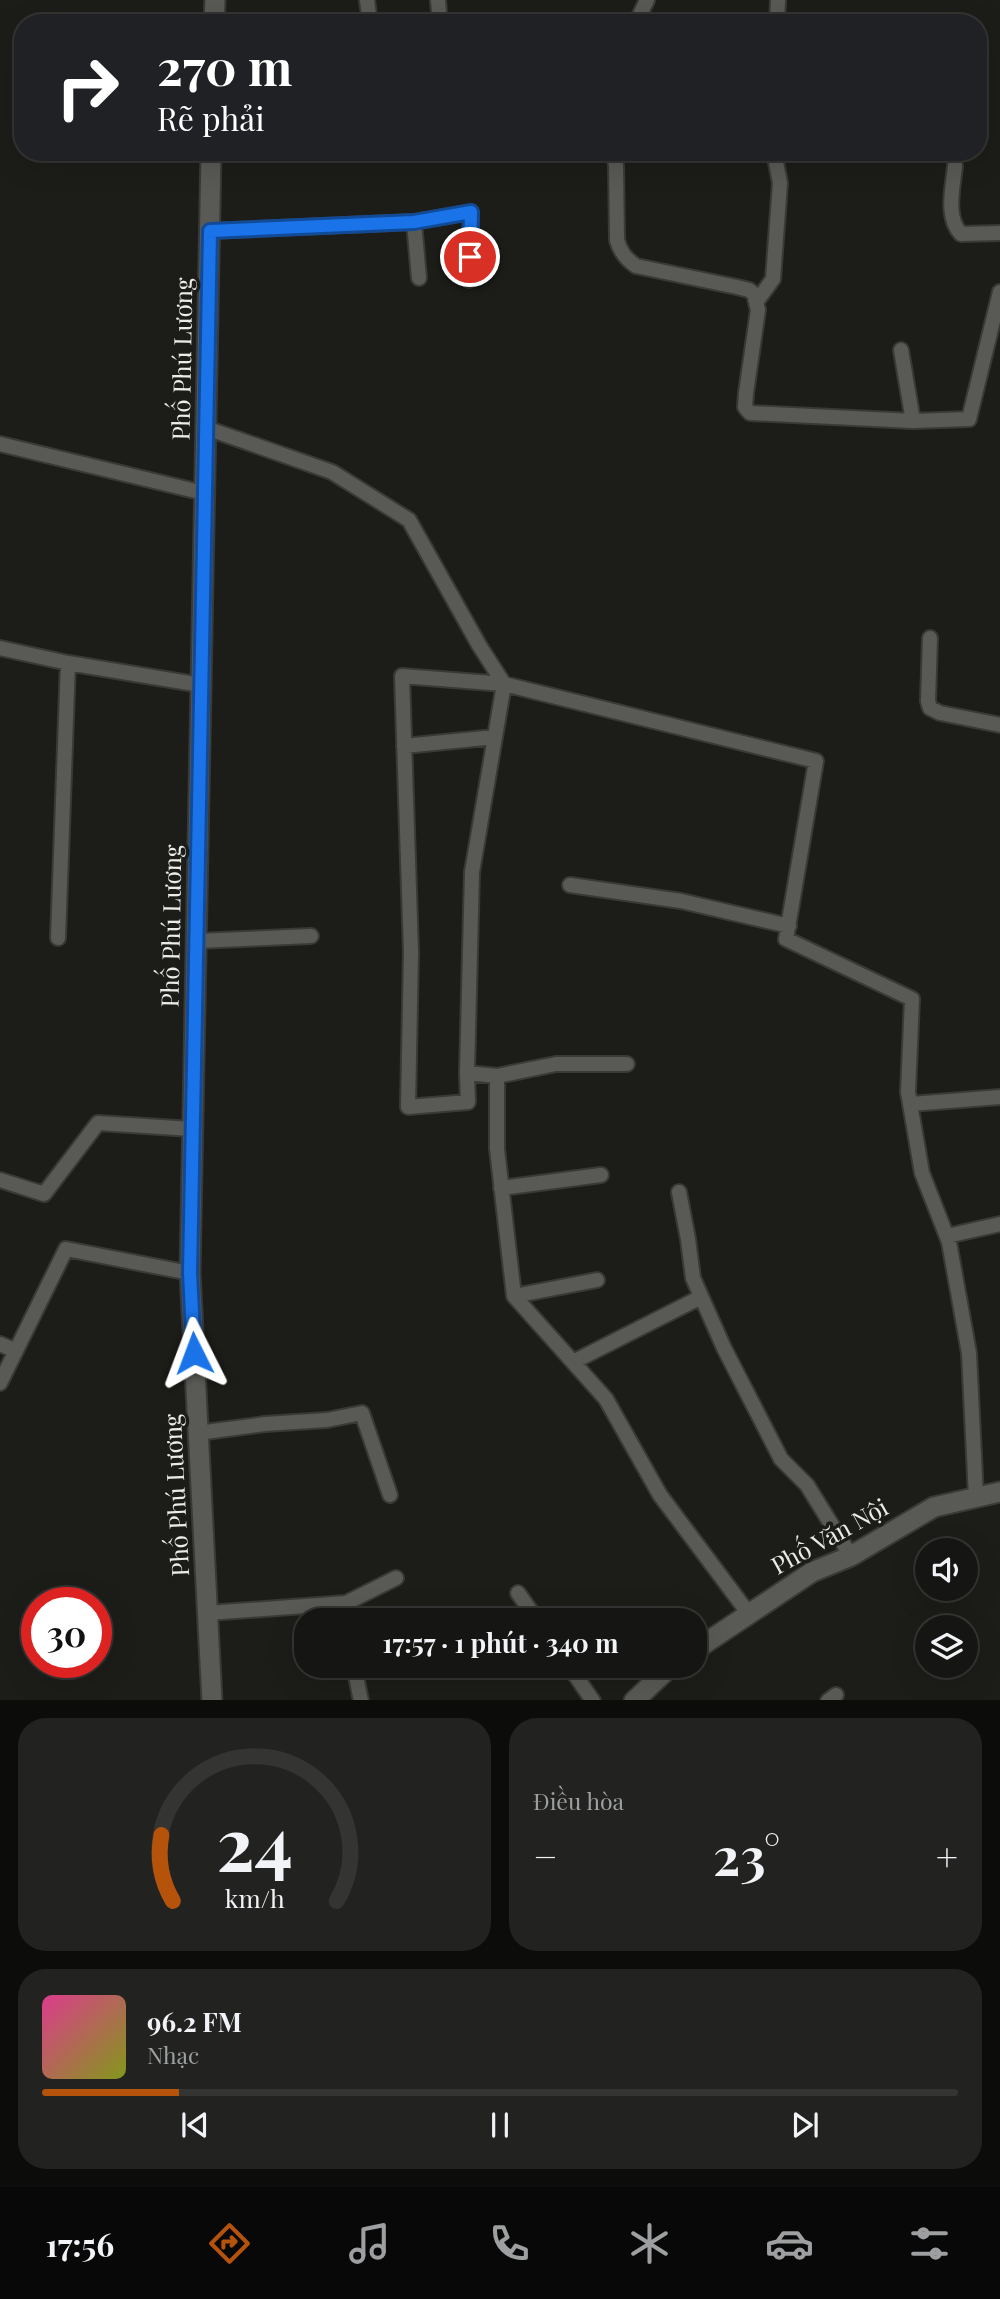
<!DOCTYPE html>
<html lang="vi">
<meta charset="utf-8">
<style>
:root{--surface:#151513;--page:#222221;--text:#f1f3f6;--muted:#9d9fa0;--line:#343433;--accent:#b45309}
body{margin:0;font-family:"Playfair Display",serif;background:var(--page);color:var(--text);height:100vh;display:flex;flex-direction:column;font-size:26px;white-space:nowrap}
*{box-sizing:border-box;margin:0}
p{font-size:23px;color:var(--muted)}
.icon{flex:none;width:38px;height:38px;fill:none;stroke:currentColor;stroke-width:2;stroke-linecap:round;stroke-linejoin:round}
.map{position:relative;height:1700px;overflow:hidden}
.drawer{display:flex;flex-direction:column;gap:18px;padding:18px;background:#0c0c0a;flex:1}
.drawer>*{flex:none}
.hud{position:absolute;left:14px;top:14px;width:973px;height:147px;border-radius:28px;box-shadow:0 7px 28px #0002,0 0 0 2px var(--line);background:#202124;color:#fff;overflow:hidden}
.fabs{position:absolute;left:915px;top:1538px;display:grid;gap:14px}
.fabs a{display:grid;place-items:center;width:63px;height:63px;border-radius:50%;background:var(--surface);box-shadow:0 7px 28px #0002,0 0 0 2px var(--line);font-size:35px}
.speed{position:absolute;left:21px;top:1587px;display:flex;gap:14px;font-size:35px;font-weight:700;text-align:center}
.speed>*{display:grid;place-content:center;width:91px;height:91px;border-radius:50%;background:var(--surface);box-shadow:0 7px 28px #0002,0 0 0 2px var(--line);line-height:1}
.speed .limit{border:10px solid #d22;background:#fff;color:#111}
.pin{position:absolute;display:grid;place-items:center;width:60px;height:60px;color:#fff;margin:-30px;border:4px solid #fff;border-radius:50%;box-shadow:0 2px 7px #0007}
.me{position:absolute;width:77px;margin:-38px;rotate:357deg;stroke-linejoin:round;filter:drop-shadow(0 0 5px #0008)}
.turn{display:flex;align-items:center;gap:24px;height:147px;padding:0 28px;font-size:32px}
.turn .icon{width:91px;height:91px;stroke-width:2.5}
.turn b{display:block;font-size:49px;line-height:60px}
.big{font-size:52px;font-weight:700;line-height:1.1}
.drawer .tile{flex:1;display:flex;flex-direction:column;justify-content:center;gap:10px;min-width:0;padding:0 24px;border-radius:28px;background:var(--page)}
.drawer .dial{align-items:center;gap:0}
.dial svg{height:182px;overflow:visible;fill:none;stroke:var(--line);stroke-width:7;stroke-linecap:round;text-anchor:middle}
.dial text{fill:var(--text);stroke:none}
.song{display:flex;align-items:center;gap:21px}
.cover{width:84px;height:84px;border-radius:10px;background:linear-gradient(135deg,hsl(330 70% 55%),hsl(70 70% 35%))}
.played{height:7px;border-radius:4px;background:linear-gradient(90deg,var(--accent) 15%,var(--line) 15%)}
.keys{display:flex;justify-content:space-around;direction:ltr}
.heat{display:flex;justify-content:space-between;align-items:center;font-size:38px;direction:ltr}
.drawer .tiles{flex:1;display:grid;gap:18px;grid-template-columns:1fr 1fr}
.tile:last-child{grid-column:span 2}
.trip{position:absolute;left:294px;top:1608px;width:413px;height:70px;border-radius:28px;background:var(--surface);box-shadow:0 7px 28px #0002,0 0 0 2px var(--line);font-weight:700;line-height:70px;text-align:center}
.tab-bar{display:flex;height:112px;justify-content:space-around;align-items:center;background:#080808;color:var(--muted)}
.tab-bar .icon{width:49px;height:49px}
.tab-bar .on{color:var(--accent)}
.tab-bar b{font-size:32px;color:var(--text)}
.map>svg:first-child{display:block}
.lines{fill:none;stroke-linecap:round;stroke-linejoin:round}
.service-casing{stroke:#393937;stroke-width:18}
.minor-casing{stroke:#393937;stroke-width:23}
.service{stroke:#595a56;stroke-width:14}
.minor{stroke:#595a56;stroke-width:19}
.route-casing{stroke:#114b97;stroke-width:18}
.route{stroke:#1a73e8;stroke-width:12}
.labels{text-anchor:middle;stroke-width:7;stroke-linejoin:round;paint-order:stroke}
.street-label{font-size:24px;fill:#ebebe9;stroke:#1c1c19}
</style>
<div class="map">
<svg width="1000" height="1701" viewBox="0 0 1000 1701">
<rect width="100%" height="100%" fill="#1c1c19"/>
<g class="lines">
<defs>
<path id="service" d="M 367,0 L 370,23
M 438,0 L 440,23
M 636,23 L 647,0
M 777,23 L 778,0
M 614,152 L 616,166 L 617,240 C 620,252 626,259 636,266 L 737,287 L 749,290 L 754,294 L 758,310 L 746,393 L 745,407 L 750,413 L 913,421
M 955,166 C 953,187 945,217 961,234 L 1000,233
M 414,222 L 419,278
M 210,231 L 414,222 L 471,212 L 469,280
M 757,301 L 773,279 L 780,183 L 774,152
M 901,350 L 913,421 L 969,419 L 1000,292
M 206,428 L 332,472 L 409,520 L 479,645 L 504,684 L 472,872 L 467,1073 L 497,1076
M 0,444 L 204,493
M 930,638 L 928,701 L 930,708 L 940,713 L 1000,725
M 0,648 L 68,663 L 201,685
M 404,746 L 495,737
M 570,885 L 681,901 L 789,926
M 58,938 L 68,663
M 196,941 L 311,936
M 627,1064 L 556,1064 L 497,1076 L 497,1149 L 514,1296 L 606,1399 L 660,1495 L 749,1614
M 467,1073 L 468,1102 L 408,1107 L 411,952 L 402,676 L 504,684 L 816,761 L 786,939 L 912,999 L 908,1092 L 922,1173 L 949,1242 L 969,1353 L 976,1497
M 911,1104 L 1000,1097
M 0,1180 L 44,1194 L 98,1123 L 192,1129
M 501,1188 L 601,1175
M 679,1192 L 688,1239 L 693,1278 L 724,1348 L 781,1459 L 807,1485 L 851,1556
M 947,1236 L 1000,1224
M 514,1296 L 597,1280
M 0,1344 L 16,1351
M 573,1362 L 701,1297
M 0,1383 L 66,1249 L 190,1273
M 198,1433 L 265,1424 L 327,1420 L 362,1413 L 390,1495
M 518,1593 L 537,1620
M 208,1613 L 346,1603
M 348,1620 L 346,1603 L 396,1578
M 354,1666 L 361,1701
M 569,1666 L 593,1701
M 828,1701 L 836,1695"/>
<path id="minor" d="M 214,23 L 215,0
M 211,152 L 190,1273 L 212,1701
M 695,1650 L 812,1572 L 851,1556 L 934,1507 L 1000,1492
M 634,1701 L 671,1666"/>
</defs>
<use href="#service" class="service-casing"/>
<use href="#minor" class="minor-casing"/>
<use href="#service" class="service"/>
<use href="#minor" class="minor"/>
</g>
<g class="lines">
<defs>
<path id="route" d="M 194,1353 L 190,1273 L 210,231 L 414,222 L 471,212 L 470,257"/>
</defs>
<use href="#route" class="route-casing"/>
<use href="#route" class="route"/>
</g>
<g class="labels">
<g class="street-label">
<text transform="translate(183 359) rotate(-89)" y="8">Phố Phú Lương</text>
<text transform="translate(172 926) rotate(-89)" y="8">Phố Phú Lương</text>
<text transform="translate(177 1495) rotate(-93)" y="8">Phố Phú Lương</text>
<text transform="translate(830 1537) rotate(-29)" y="8">Phố Văn Nội</text>
</g>
</g>
</svg>
<div class="fabs">
<a><svg class="icon" aria-label="sound" viewBox="0 0 24 24"><path d="M4 9h4l5-4v14l-5-4H4zM17 9q2 3 0 6"/></svg></a>
<a><svg class="icon" aria-label="layers" viewBox="0 0 24 24"><path d="M12 4l9 5-9 5-9-5zM3 14l9 5 9-5"/></svg></a>
</div>
<div class="speed"><div class="limit">30</div></div>
<div class="pin" style="left:470px;top:257px;background:#d93025"><svg class="icon" aria-label="arrive" viewBox="0 0 24 24"><path d="M6 21V4h12l-3 4 3 4H6"/></svg></div>
<svg class="me" style="left:194px;top:1353px" viewBox="-20 -20 40 40"><path d="M0-17L14 15 0 8-14 15z" fill="#1a73e8" stroke="#fff" stroke-width="4"/></svg>
<div class="trip">17:57 · 1 phút · 340 m</div>
<div class="hud">
<div class="turn"><svg class="icon" aria-label="right" viewBox="0 0 24 24"><path d="M7 20v-9h11M14 6l5 5-5 5"/></svg><div><b>270 m</b>Rẽ phải</div></div>
</div>
</div>
<section class="drawer">
<div class="tiles">
<div class="tile dial"><svg viewBox="0 0 100 80">
<path d="M14 69A42 42 0 1 1 86 69"/>
<path d="M14 69A42 42 0 0 1 9 40" stroke="#b45309"/>
<text x="50" y="56" font-size="32" font-weight="700">24</text>
<text x="50" y="72" font-size="11">km/h</text>
</svg></div>
<div class="tile"><p>Điều hòa</p>
<div class="heat"><a>−</a><b class="big">23°</b><a>+</a></div>
</div>
<div class="tile">
<div class="song"><i class="cover"></i><div><b>96.2 FM</b><p>Nhạc</p></div></div>
<div class="played"></div>
<div class="keys"><svg class="icon" aria-label="previous" viewBox="0 0 24 24"><path d="M18 5L8 12l10 7zM5 5v14"/></svg><svg class="icon" aria-label="pause" viewBox="0 0 24 24"><path d="M8 5v14M16 5v14"/></svg><svg class="icon" aria-label="next" viewBox="0 0 24 24"><path d="M6 5l10 7-10 7zM19 5v14"/></svg></div>
</div>
</div>
</section>
<nav class="tab-bar">
<b>17:56</b>
<svg class="icon on" aria-label="directions" viewBox="0 0 24 24"><path d="M12 3l9 9-9 9-9-9zM9 14v-3h6M13 9l2 2-2 2"/></svg>
<svg class="icon" aria-label="music" viewBox="0 0 24 24"><path d="M9 18V5l10-2v13"/><circle cx="6" cy="18" r="3"/><circle cx="16" cy="16" r="3"/></svg>
<svg class="icon" aria-label="phone" viewBox="0 0 24 24"><path d="M5 4h4l2 5-3 2q2 4 5 5l2-3 5 2v4C11 20 4 13 5 4z"/></svg>
<svg class="icon" aria-label="climate" viewBox="0 0 24 24"><path d="M12 3v18M4 7l16 10M4 17L20 7"/></svg>
<svg class="icon" aria-label="car" viewBox="0 0 24 24"><path d="M5 17H2v-5l4-1 3-4h7l3 4 3 1v5h-3M9 17h6M6 11h13"/><circle cx="7" cy="17" r="2"/><circle cx="17" cy="17" r="2"/></svg>
<svg class="icon" aria-label="filters" viewBox="0 0 24 24"><path d="M4 7h16M4 17h16"/><circle cx="9" cy="7" r="2"/><circle cx="15" cy="17" r="2"/></svg>
</nav>
